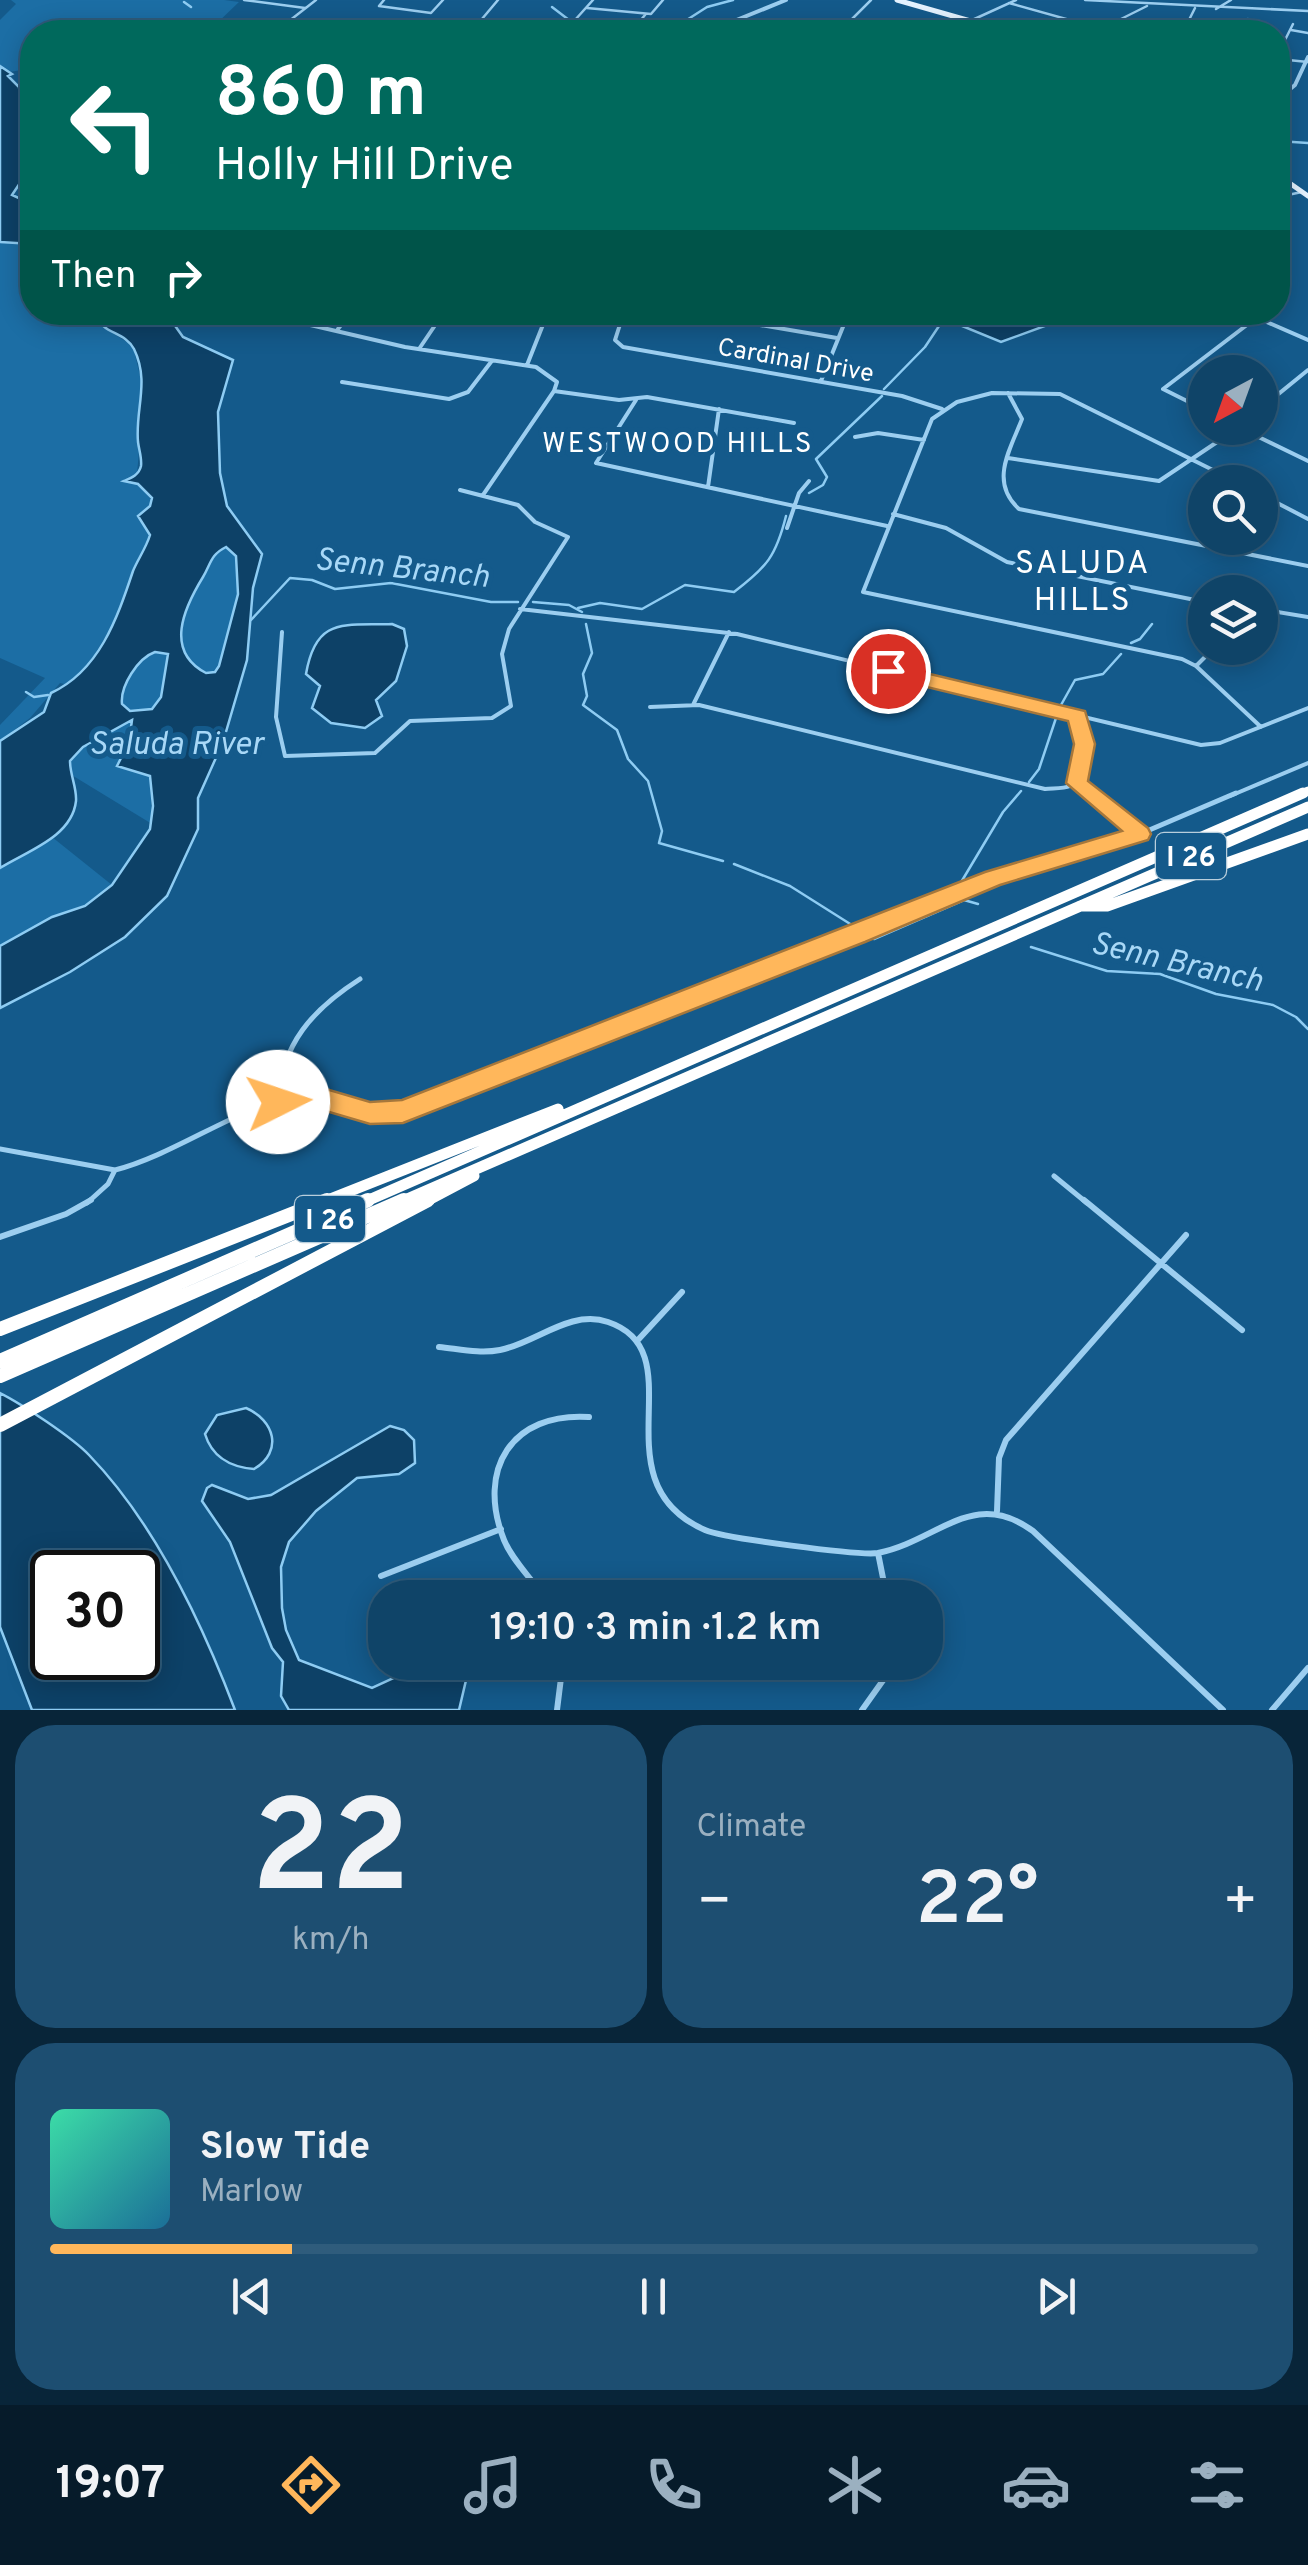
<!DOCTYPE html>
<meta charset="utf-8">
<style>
:root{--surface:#0f4468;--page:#1d4e71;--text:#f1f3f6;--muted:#9bb0c0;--line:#2f5c7c;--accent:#ffb75b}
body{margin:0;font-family:Overpass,sans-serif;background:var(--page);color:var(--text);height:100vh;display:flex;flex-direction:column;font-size:38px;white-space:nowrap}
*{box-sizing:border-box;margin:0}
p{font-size:32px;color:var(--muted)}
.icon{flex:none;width:55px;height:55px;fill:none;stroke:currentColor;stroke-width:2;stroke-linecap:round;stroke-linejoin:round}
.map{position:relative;height:1710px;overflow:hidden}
.side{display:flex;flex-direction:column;gap:15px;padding:15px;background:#082539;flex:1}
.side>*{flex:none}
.banner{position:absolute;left:20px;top:20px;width:1270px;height:305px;border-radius:40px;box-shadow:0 5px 25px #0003,0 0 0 2px var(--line);background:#00695c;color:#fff;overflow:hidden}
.needle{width:65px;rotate:221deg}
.fabs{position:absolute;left:1188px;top:355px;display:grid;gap:20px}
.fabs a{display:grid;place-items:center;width:90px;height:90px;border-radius:50%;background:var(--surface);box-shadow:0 5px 25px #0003,0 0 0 2px var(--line);font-size:50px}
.speed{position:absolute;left:30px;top:1550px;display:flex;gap:20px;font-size:50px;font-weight:700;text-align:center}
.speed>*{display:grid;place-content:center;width:130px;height:130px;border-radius:50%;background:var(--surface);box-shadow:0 5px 25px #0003,0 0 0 2px var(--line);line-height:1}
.speed .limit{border:5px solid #111;border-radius:15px;background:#fff;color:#111}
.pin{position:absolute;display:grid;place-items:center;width:85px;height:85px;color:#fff;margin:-42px;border:5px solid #fff;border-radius:50%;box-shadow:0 2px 10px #0007}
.me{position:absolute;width:110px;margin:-55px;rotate:86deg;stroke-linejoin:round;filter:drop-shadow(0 0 8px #0008)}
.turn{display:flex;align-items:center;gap:35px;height:210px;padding:0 30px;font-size:45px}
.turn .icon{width:130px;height:130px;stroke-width:2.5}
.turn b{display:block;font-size:70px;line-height:85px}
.then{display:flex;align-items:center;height:95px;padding:0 30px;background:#0003;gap:20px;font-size:38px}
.big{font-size:75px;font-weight:600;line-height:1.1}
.side .tile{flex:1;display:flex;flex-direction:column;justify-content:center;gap:15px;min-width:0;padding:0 35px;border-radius:40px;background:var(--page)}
.side .dial{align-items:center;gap:0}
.dial b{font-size:130px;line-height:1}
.song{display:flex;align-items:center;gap:30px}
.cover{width:120px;height:120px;border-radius:15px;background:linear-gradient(135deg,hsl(160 70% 55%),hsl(200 70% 35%))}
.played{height:10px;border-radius:5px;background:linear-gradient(90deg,var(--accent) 20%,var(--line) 20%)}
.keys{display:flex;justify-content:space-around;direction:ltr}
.heat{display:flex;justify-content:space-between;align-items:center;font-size:55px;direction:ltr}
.side .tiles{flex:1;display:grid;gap:15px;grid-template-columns:1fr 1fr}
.tile:last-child{grid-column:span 2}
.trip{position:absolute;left:368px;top:1580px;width:575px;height:100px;border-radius:40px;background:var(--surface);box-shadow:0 5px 25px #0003,0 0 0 2px var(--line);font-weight:600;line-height:100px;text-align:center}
.dock{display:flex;height:160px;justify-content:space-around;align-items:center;background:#061b2a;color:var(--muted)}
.dock .icon{width:70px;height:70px}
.dock .selected{color:var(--accent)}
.dock b{font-size:45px;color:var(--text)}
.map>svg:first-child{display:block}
.green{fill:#1c6ea5}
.water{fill:#0d4167;stroke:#8eccf3;stroke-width:2.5;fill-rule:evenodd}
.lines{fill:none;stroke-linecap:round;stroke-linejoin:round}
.stream{stroke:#8eccf3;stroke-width:2.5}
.minor-far3{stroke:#9ccef0;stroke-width:2.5}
.minor-far2{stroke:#9ccef0;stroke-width:4}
.minor-far1{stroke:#9ccef0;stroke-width:5}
.minor{stroke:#9ccef0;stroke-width:6}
.tertiary{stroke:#9ccef0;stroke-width:4}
.primary{stroke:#e5f3ff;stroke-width:5}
.motorway-far2{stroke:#fff;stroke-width:9}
.motorway-far1{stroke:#fff;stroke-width:11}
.motorway{stroke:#fff;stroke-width:14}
.route{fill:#ffb75b;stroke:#a6773b;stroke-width:2.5}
.labels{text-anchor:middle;stroke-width:10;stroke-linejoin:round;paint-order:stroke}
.far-street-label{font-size:25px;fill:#fff;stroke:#145a8b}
.far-neighbourhood-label{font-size:28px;letter-spacing:2.5px;fill:#fff;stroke:#145a8b}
.shield{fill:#145a8b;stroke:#b8cedc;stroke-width:2.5}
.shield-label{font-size:28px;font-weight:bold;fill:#fff}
.neighbourhood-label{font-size:32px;letter-spacing:2.5px;fill:#fff;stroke:#145a8b}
.water-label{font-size:32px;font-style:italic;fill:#a8d8f7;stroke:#145a8b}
</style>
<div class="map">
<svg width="1308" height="1710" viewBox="0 0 1308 1710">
<rect width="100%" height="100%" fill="#145a8b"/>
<path class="green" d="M 11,0 L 224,0 L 239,2 L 214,26 L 260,28 L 270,32 L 32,32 L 32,68 L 10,72 L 0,66 L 0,20 L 16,4 Z
M 0,242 L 32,244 L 32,312 L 97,313 L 100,325 L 133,346 L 144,393 L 137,474 L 126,480 L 138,484 L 153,502 L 141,512 L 150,535 L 115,621 L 86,669 L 69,685 L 60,683 L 30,718 L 0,741 L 0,725 L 45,678 L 0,658 Z
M 226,547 L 236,556 L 238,594 L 219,666 L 215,672 L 206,673 C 163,650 185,608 203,577 C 211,563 211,554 226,547 Z
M 155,652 L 168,654 L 161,697 L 152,709 L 130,711 L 122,704 C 120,686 138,659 155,652 Z
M 132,720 L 129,742 L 117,766 L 150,776 L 152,824 L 70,774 L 70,762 L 83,747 Z
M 52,837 L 112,885 L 85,906 L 52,917 L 0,946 L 0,868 Z"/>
<path class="water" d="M 0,66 L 12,74 L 8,76 L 19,87 L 24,131 L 22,180 L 12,195 L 32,204 L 32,244 L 0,242 Z
M 97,313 L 166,313 L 183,337 L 233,360 L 218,412 L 220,473 L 227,506 L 262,554 L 253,588 L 247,660 L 223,742 L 198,798 L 198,829 L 167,896 L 125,937 L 70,972 L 0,1008 L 0,946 L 52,917 L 85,906 L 112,885 L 150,829 L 153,806 L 150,776 L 117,766 L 129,742 L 132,720 L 83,747 L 70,761 C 70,775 77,788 76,801 C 72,837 27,851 0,868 L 0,741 L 44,712 L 51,693 C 99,671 117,619 133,571 C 138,559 146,548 150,535 L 138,516 L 150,506 L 152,498 L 138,484 L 124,481 C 131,478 139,475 141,466 C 142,458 139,450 138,442 C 135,409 150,382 134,349 C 124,330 100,335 97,313 ZM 226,547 L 236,556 L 238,594 L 219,666 L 215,672 L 206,673 C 164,651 184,608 203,577 C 211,564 210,555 226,547 ZM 155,652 L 168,654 L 161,697 L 152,709 L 130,711 L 122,704 C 120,686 138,658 155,652 Z
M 936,313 L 1043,313 L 1053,323 L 1001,342 L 933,314 Z
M 392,624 L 404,629 L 407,646 L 396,681 L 376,700 L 382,716 L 365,728 L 331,723 L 312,708 L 320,686 L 306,674 C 316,616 344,626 392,624 Z
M 0,1393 C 22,1404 73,1438 89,1455 C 155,1523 202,1623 235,1710 L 32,1710 L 0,1627 ZM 52,1572 L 138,1572 L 138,1658 L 52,1658 Z
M 246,1408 C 274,1420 284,1451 254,1469 C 230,1467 212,1457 205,1434 L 217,1415 Z
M 390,1426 L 404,1430 L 414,1440 L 415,1463 L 399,1474 L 357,1478 L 316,1511 L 289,1542 L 281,1567 L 282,1608 L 286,1630 L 299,1660 L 372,1688 L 426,1663 L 462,1663 L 467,1676 L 459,1710 L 289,1710 L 281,1696 L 283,1662 L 272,1648 L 230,1542 L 202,1501 L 207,1488 L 212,1485 L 248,1499 L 271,1495 Z"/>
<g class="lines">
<path class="stream" d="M 184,2 L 191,7
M 552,7 L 569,20
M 558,25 L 565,23
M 565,29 L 583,32
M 668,32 L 707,7 L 733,0
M 1278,141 L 1308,143
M 1048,316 L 1057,312
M 884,389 L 925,347 L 941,323
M 809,493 L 823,485 L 827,477 L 816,459 L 882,396
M 533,602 L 569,605 L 582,612
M 578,608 L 600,603 L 642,609 L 685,585 L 734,592 C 767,567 776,556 786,516
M 251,620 L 290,578 L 312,580 L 335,589 L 391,583 L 491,602 L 518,602
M 586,624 L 592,653 L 583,674 L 587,696 L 583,705 L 617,730 L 628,759 L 648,781 L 662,831 L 659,843 L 723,861
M 1131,643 L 1140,639 L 1152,624
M 26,692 L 34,697 L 48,695
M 1061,705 L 1075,680 L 1103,674 L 1121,654
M 1029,782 L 1039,769 L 1056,718
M 734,864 L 790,886 L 874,939 L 964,900 L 978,904
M 960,884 L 1003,812 L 1021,791
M 1031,947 L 1107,971 L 1160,974 L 1216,994 L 1273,1005 L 1296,1017 L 1308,1029"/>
<path class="minor-far3" d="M 244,0 L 305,8
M 384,0 L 379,6 L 431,13 L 443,0
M 1085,0 L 1308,11
M 1009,3 L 1102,29
M 587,8 L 651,14 L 663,0
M 1216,9 L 1231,0
M 1235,20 L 1247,22
M 304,29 L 327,32
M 1291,30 L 1308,33
M 275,32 L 316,0
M 300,32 L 308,25
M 471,32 L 498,0
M 531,32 L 546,22 L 575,20 L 593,0
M 631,32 L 645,15
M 839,32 L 871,0
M 958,32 L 970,21 L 1016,0
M 1095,32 L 1147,6
M 1183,32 L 1195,8
M 1241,32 L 1248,19
M 1281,48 L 1293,24
M 1278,59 L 1308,62
M 1278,197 L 1302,192"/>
<path class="minor-far2" d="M 254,312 L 405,347 L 536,367 L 557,382 L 554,391 L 483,495
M 624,312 L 615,340 L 623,347 L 902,396 L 942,409
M 715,312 L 731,320 L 837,338
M 1244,312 L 1308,340
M 338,329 L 351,312
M 419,349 L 444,312
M 527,365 L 548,312
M 821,381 L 849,312
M 342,382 L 449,399 L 468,392 L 491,362
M 554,391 L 619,400 L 647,397 L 794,423
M 1008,393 L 1022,419 C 1010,450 989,482 1019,509 L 1308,566
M 636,400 L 596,463 L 887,526
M 1260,409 L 1308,370
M 1205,410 L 1163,389 L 1256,318
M 1240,428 L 1308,461
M 855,437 L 878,433 L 924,440
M 1008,458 L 1159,481 L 1238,428
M 1237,482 L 1060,394 L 992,393 L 957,402 L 932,419 L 863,592 L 1182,659 L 1196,666 L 1261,727
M 708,487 L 719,409
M 1260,494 L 1308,519
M 893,514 L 946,528 L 1007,562 L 1205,602
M 787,528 L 799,493 L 809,481
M 520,609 L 737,634 L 1201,745 L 1220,743 L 1308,708
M 1260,609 L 1308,617
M 282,632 L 276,717 L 285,756 L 375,753 L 410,721 L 492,718 L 511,706 L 502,654 L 509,629 L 568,537 L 535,522 L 518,505 L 460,490
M 1196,666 L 1214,648
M 693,705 L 729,632
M 650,707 L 699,705 L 1045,789 C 1052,788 1063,789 1070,786 C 1092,777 1082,733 1078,716
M 1077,783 L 1093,796
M 1230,796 L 1308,763"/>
<path class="minor-far1" d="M 1090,793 L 1140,834
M 278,1102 C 281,1044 313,1009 360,979
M 0,1149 L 115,1170 L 108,1184 L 87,1203
M 115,1170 C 176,1155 249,1099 303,1096 C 337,1094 368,1113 403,1111 L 993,879 L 1140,834 L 1236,793
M 1054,1176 L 1087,1203"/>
<path class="minor" d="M 1084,1200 L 1242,1330
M 0,1237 L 66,1214 L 91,1200
M 637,1341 L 682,1292
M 439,1347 C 459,1349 480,1354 500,1350 C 536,1343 570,1309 608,1322 C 698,1352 594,1481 705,1530 C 723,1538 860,1556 878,1553 C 938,1541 973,1487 1033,1531 L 1223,1710
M 997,1511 L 999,1458 L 1006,1440 L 1186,1235
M 878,1553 L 887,1598
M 381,1576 L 501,1529
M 544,1598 C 532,1578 513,1562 504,1540 C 476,1469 512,1412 589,1417
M 557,1710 L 563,1662
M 862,1710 L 884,1679 L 888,1662
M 1272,1710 L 1308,1668"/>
<path class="tertiary" d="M 707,32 L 786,0
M 1278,99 L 1295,85 L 1308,57"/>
<path class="primary" d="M 897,0 L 1009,32
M 1278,175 L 1308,196"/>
<path class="motorway-far2" d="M 1297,796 L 1308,791"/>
<path class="motorway-far1" d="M 1080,906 L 1107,906 L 1308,834
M 320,1203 L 558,1109
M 362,1203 L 1303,793
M 398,1203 L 1308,807
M 423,1203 L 474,1176"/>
<path class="motorway" d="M 0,1329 L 327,1200
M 0,1361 L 368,1200
M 0,1376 L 404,1200
M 0,1425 L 428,1200"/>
</g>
<path class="route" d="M 888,664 L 1085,711 L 1095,744 L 1088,781 L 1148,828 L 1151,834 L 1148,840 L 1000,885 L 865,942 L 403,1123 L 370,1124 L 309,1106 L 278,1113 L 269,1109 L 265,1102 L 269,1094 L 309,1084 L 370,1102 L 402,1100 L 985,872 L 1122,831 L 1066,783 L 1074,744 L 1068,721 L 881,676 L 878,671 Z"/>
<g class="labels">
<g class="far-street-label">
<text transform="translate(796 359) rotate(10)" y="9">Cardinal Drive</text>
</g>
<g class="far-neighbourhood-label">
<text x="678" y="452">WESTWOOD HILLS</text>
</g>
<g class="shield">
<rect x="1156" y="833" width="70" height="46" rx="8"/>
<rect x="295" y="1196" width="70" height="46" rx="8"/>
</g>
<g class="shield-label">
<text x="1191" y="866">I 26</text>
<text x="330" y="1229">I 26</text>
</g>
<g class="neighbourhood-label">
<text x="1083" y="573">SALUDA<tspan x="1083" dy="37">HILLS</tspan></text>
</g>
<g class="water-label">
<text transform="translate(402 567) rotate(6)" y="11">Senn Branch</text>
<text x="176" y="754">Saluda River</text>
<text transform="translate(1177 961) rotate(13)" y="11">Senn Branch</text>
</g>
</g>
</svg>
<div class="fabs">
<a><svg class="needle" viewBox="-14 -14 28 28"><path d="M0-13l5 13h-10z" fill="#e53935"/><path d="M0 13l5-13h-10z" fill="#9bb0c0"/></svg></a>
<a><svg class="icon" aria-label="search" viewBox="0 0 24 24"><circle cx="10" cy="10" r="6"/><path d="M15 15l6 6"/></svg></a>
<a><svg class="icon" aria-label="layers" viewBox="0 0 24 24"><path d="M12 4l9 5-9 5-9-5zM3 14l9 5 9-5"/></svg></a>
</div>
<div class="speed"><div class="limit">30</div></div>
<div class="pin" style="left:888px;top:671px;background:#d93025"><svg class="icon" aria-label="arrive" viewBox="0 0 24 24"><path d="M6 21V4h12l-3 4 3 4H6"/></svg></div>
<svg class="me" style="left:278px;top:1102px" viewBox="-20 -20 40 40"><circle r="19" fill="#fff"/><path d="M0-13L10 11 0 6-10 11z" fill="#ffb75b"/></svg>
<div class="trip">19:10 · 3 min · 1.2 km</div>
<div class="banner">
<div class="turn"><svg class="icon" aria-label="left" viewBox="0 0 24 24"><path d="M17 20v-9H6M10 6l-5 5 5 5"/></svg><div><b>860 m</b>Holly Hill Drive</div></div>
<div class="then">Then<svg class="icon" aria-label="right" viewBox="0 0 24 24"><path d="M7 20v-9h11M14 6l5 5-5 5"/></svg></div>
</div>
</div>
<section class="side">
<div class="tiles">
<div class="tile dial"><b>22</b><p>km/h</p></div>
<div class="tile"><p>Climate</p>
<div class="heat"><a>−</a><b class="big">22°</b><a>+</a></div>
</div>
<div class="tile">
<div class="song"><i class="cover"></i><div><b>Slow Tide</b><p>Marlow</p></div></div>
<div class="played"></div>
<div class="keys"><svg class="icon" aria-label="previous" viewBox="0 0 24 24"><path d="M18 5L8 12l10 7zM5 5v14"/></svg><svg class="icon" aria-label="pause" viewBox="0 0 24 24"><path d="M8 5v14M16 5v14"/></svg><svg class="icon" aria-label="next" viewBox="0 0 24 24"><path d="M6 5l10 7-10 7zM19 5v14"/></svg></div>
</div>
</div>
</section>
<nav class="dock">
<b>19:07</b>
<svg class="icon selected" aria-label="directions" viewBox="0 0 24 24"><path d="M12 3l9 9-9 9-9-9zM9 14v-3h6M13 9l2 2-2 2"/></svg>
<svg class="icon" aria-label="music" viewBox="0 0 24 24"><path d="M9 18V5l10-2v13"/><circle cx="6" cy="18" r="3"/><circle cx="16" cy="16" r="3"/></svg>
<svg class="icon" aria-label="phone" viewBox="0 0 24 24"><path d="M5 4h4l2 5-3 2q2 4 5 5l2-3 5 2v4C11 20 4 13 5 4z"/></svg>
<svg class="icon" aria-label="climate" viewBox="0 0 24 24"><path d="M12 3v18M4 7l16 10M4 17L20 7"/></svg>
<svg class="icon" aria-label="car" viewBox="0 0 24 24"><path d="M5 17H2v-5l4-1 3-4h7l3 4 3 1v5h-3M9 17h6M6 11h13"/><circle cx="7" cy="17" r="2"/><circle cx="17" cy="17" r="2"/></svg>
<svg class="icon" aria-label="filters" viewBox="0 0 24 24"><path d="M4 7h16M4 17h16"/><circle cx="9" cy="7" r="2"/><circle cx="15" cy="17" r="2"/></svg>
</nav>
